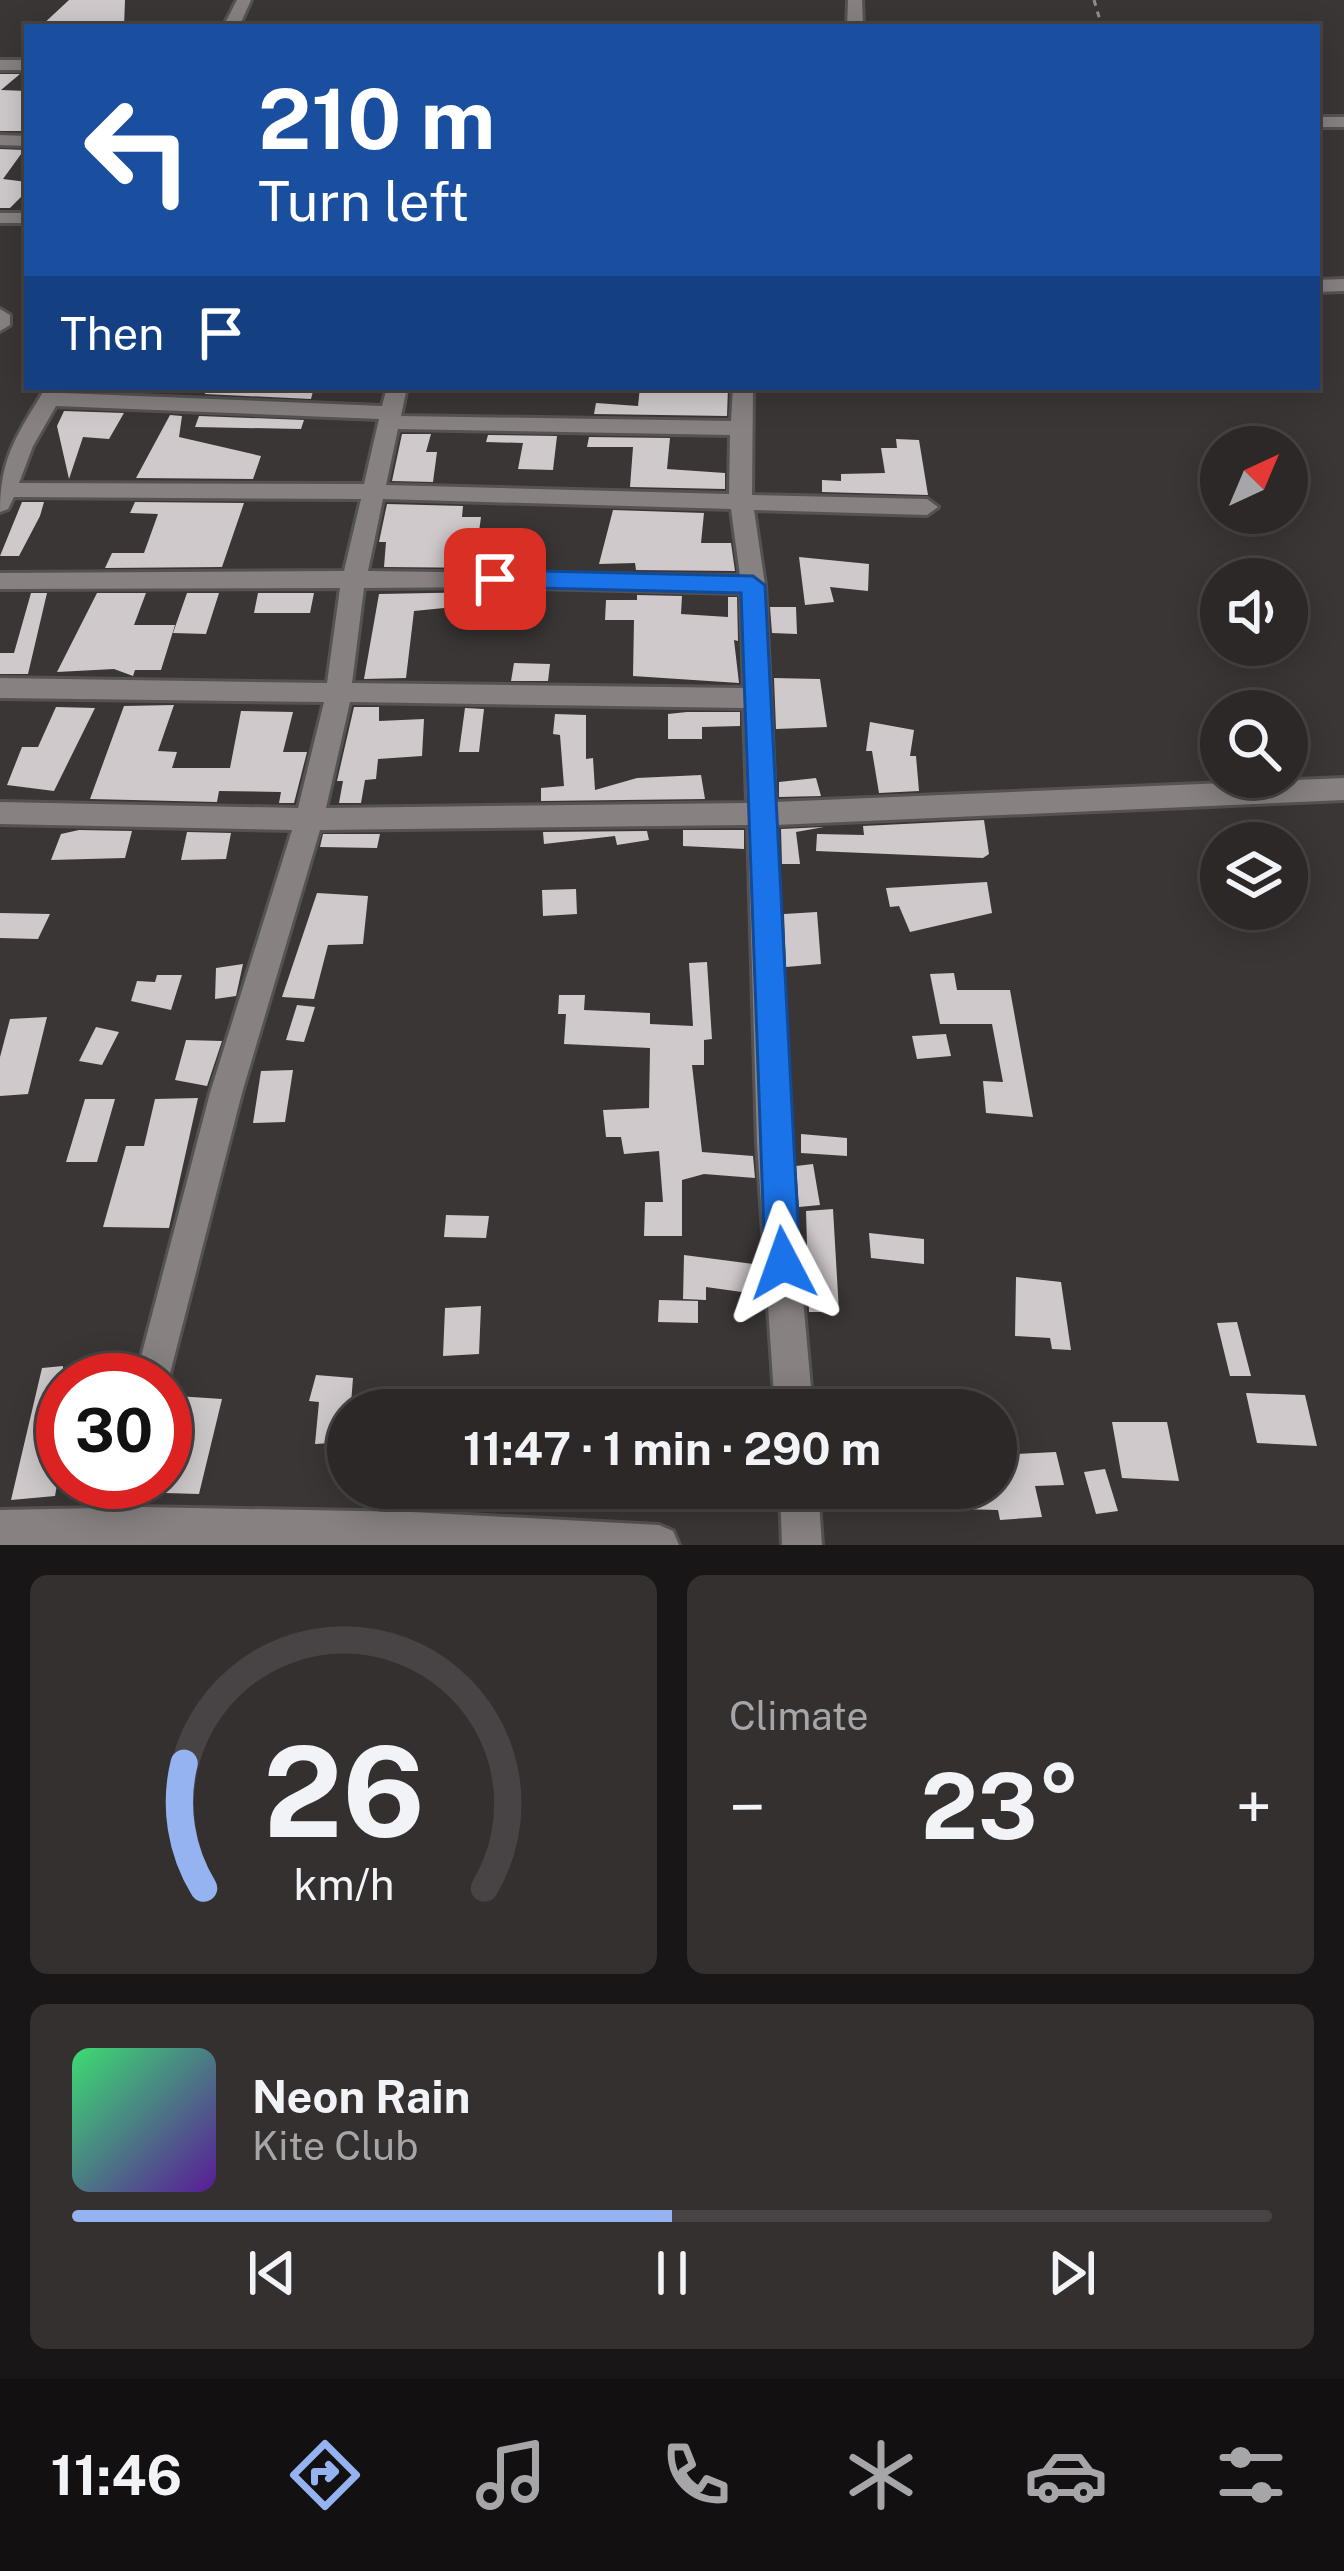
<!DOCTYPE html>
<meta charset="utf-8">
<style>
:root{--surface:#2c2828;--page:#343030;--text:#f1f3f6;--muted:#a6a6a8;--line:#484445;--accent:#95b2f1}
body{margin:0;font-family:"Public Sans",sans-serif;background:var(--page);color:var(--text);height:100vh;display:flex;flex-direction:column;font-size:45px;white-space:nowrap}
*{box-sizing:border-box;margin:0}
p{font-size:39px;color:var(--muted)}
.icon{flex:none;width:66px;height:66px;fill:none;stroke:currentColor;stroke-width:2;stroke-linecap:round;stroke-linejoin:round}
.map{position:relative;height:1545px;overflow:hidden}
.side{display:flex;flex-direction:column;gap:30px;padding:30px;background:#181616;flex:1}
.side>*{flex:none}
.banner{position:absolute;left:24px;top:24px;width:1296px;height:366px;border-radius:0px;box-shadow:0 6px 30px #0003,0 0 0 3px var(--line);background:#1a4fa0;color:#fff;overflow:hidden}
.needle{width:78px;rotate:44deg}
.tools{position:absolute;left:1200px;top:426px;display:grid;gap:24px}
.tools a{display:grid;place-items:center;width:108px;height:108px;border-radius:50%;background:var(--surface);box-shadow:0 6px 30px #0003,0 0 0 3px var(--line);font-size:60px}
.speed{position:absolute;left:36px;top:1353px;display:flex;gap:24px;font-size:60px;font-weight:700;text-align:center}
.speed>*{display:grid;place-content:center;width:156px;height:156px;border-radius:50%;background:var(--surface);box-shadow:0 6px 30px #0003,0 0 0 3px var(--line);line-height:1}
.speed .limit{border:18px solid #d22;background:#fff;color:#111}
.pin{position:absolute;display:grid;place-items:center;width:102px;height:102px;color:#fff;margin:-51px;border-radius:24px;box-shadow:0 6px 18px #0006}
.me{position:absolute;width:132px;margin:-66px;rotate:356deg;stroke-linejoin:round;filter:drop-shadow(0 0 9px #0008)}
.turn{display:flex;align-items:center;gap:42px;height:252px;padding:0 36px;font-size:54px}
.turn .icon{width:156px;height:156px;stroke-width:2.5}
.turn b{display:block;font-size:84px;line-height:102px}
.then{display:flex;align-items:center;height:114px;padding:0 36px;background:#0003;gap:24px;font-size:45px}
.big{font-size:90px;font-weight:700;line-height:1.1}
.side .tile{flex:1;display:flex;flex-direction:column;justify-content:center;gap:18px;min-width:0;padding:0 42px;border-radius:18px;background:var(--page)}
.side .dial{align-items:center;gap:0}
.dial svg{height:312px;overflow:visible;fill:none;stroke:var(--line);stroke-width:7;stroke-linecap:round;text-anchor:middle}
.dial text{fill:var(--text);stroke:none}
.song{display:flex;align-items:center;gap:36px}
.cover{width:144px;height:144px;border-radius:18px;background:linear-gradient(135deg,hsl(140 70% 55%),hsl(270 70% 35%))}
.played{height:12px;border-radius:6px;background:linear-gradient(90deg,var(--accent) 50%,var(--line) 50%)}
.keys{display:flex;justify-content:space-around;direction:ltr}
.heat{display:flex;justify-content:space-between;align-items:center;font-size:66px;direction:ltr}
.side .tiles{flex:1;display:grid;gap:30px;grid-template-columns:1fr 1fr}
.tile:last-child{grid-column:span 2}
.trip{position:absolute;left:327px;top:1389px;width:690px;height:120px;border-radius:60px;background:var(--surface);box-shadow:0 6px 30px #0003,0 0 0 3px var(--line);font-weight:700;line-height:120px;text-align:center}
.tab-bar{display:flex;height:192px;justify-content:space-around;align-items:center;background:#121010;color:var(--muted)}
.tab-bar .icon{width:84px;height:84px}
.tab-bar .selected{color:var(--accent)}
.tab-bar b{font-size:54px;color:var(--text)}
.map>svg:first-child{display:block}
.building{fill:#cfc9cb}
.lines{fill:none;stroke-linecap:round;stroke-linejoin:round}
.minor-casing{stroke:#555252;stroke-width:6}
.path{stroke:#928e8e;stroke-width:3;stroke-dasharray:6 6;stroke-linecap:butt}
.minor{fill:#878181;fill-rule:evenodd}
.route{fill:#1a73e8;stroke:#114b97;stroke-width:3}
</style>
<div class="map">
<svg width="1344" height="1545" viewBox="0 0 1344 1545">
<rect width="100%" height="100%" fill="#3a3635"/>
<path class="building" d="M 69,0 L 125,0 L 124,27 L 40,27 Z
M 0,74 L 20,74 L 1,90 L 27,91 L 27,131 L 0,131 Z
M 0,149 L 24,150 L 3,179 L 27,182 L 27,191 L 10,208 L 0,208 Z
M 206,387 L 314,387 L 311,399 L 205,394 Z
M 640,387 L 728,387 L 727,416 L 594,414 L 596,403 L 638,406 Z
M 64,411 L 124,413 L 109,439 L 83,437 L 69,479 L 57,426 Z
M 170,415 L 182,416 L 179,437 L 261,456 L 253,479 L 136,478 Z
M 199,416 L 304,420 L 301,429 L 195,427 Z
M 402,434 L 431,434 L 426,452 L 437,452 L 433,482 L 392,481 Z
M 488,435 L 557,436 L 553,470 L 518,469 L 523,443 L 486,442 Z
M 589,437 L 670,438 L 667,469 L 725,473 L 725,489 L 630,487 L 633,447 L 587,447 Z
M 896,439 L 919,440 L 928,495 L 822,492 L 822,480 L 841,481 L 841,474 L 885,473 L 881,448 L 897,448 Z
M 22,502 L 44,502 L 40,516 L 19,556 L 0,556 Z
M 135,502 L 244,503 L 222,567 L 105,568 L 112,553 L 144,553 L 158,514 L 130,513 Z
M 387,504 L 463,506 L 462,517 L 481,517 L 477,546 L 498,548 L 491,568 L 384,567 L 386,542 L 379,542 Z
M 613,510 L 704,513 L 701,543 L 731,543 L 735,571 L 636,570 L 635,563 L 599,564 Z
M 799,557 L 869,564 L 868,591 L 830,587 L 834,602 L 805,605 Z
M 484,592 L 484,604 L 414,611 L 406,678 L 364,679 L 379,594 Z
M 31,593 L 47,593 L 28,674 L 0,674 L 0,653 L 14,653 Z
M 97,593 L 146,593 L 134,625 L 175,625 L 161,670 L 135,670 L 133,676 L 114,669 L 57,672 Z
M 187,593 L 219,593 L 206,634 L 173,633 Z
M 258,593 L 314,593 L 310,613 L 254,613 Z
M 637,595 L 682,596 L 681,614 L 728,617 L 728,597 L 737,597 L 738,641 L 734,640 L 739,683 L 633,676 L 634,620 L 605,620 L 606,600 L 637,600 Z
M 770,607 L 796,607 L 797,634 L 772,633 Z
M 514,663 L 550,664 L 548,681 L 511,681 Z
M 774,678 L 820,679 L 827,727 L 776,729 Z
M 174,705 L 158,751 L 177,752 L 172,768 L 230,768 L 241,711 L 293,712 L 283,752 L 307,752 L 294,803 L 279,803 L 281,792 L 219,791 L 217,802 L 90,799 L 124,706 Z
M 56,707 L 95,708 L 54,791 L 7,785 L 22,747 L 38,747 Z
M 354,707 L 379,707 L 379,721 L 424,719 L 422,756 L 378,759 L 376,779 L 365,780 L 361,803 L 339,803 L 343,781 L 337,781 Z
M 465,708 L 484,709 L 479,752 L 459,752 Z
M 687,712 L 740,712 L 740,726 L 702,727 L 702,739 L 668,739 L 668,714 Z
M 555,714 L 586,715 L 586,759 L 593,758 L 595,790 L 637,778 L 701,775 L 705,799 L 541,801 L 541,788 L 564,786 L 560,735 L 553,734 Z
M 870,722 L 914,730 L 910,756 L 916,756 L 919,791 L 879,793 L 872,751 L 866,751 Z
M 816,778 L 821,796 L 779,797 L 779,782 Z
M 984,820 L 989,854 L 983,858 L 816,851 L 817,834 L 864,835 L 863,826 Z
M 824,827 L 796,832 L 800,864 L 782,864 L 781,829 Z
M 79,830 L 132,831 L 125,858 L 51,860 L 61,834 Z
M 683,830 L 744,830 L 744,849 L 683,846 Z
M 647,831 L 649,840 L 617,845 L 615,836 L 544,844 L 543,832 Z
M 187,832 L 231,833 L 226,859 L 181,860 Z
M 323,834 L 380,834 L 377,848 L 320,847 Z
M 987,882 L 992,913 L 910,932 L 899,906 L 890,907 L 886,888 Z
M 576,889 L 577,914 L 543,916 L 542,890 Z
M 317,893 L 368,896 L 363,944 L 328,945 L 314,999 L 282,997 Z
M 817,912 L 821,964 L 786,967 L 784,914 Z
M 0,913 L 50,914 L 38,939 L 0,938 Z
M 707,962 L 712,1039 L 704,1040 L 704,1065 L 692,1065 L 702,1152 L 753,1156 L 755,1178 L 704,1174 L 682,1180 L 682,1236 L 644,1236 L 645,1202 L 663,1202 L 659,1151 L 624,1154 L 621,1137 L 606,1137 L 603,1110 L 649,1108 L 650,1048 L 564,1044 L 566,1014 L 558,1014 L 559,995 L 585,995 L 584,1010 L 650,1013 L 650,1024 L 693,1026 L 689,963 Z
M 243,964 L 236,996 L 215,999 L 216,968 Z
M 954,973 L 957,990 L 1010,990 L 1033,1117 L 986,1113 L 983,1081 L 1003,1082 L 992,1024 L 940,1024 L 930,974 Z
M 157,975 L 182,975 L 171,1010 L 131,1001 L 137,981 L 155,982 Z
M 297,1005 L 315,1007 L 304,1042 L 286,1040 Z
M 47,1017 L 28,1094 L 0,1096 L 0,1057 L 10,1019 Z
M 96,1027 L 119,1032 L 102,1065 L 79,1061 Z
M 946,1034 L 951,1056 L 917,1059 L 912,1036 Z
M 186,1040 L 222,1041 L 207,1086 L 175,1080 Z
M 293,1070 L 285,1122 L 253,1123 L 261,1071 Z
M 198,1098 L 169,1228 L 103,1227 L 126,1146 L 144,1146 L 155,1099 Z
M 85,1099 L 115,1099 L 97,1162 L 66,1162 Z
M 801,1134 L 847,1138 L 847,1156 L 801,1153 Z
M 813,1164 L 820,1205 L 799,1207 L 796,1166 Z
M 833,1209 L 839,1312 L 809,1312 L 806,1211 Z
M 446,1215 L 489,1216 L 486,1238 L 444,1237 Z
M 869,1233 L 924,1239 L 924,1264 L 871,1258 Z
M 684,1255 L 761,1265 L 763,1295 L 706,1287 L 706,1300 L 683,1299 Z
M 1016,1277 L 1061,1282 L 1071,1350 L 1052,1349 L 1050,1338 L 1015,1336 Z
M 659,1300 L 698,1301 L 698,1323 L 658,1322 Z
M 481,1306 L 479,1354 L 443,1356 L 445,1308 Z
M 1237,1322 L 1251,1376 L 1230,1376 L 1217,1323 Z
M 63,1366 L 63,1420 L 56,1456 L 62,1456 L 55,1496 L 11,1500 L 42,1368 Z
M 316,1375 L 353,1378 L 348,1442 L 315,1444 L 319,1402 L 309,1401 Z
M 1246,1393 L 1305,1395 L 1317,1446 L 1257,1443 Z
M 177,1396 L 222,1399 L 199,1494 L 165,1493 L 165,1442 Z
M 1000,1412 L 1014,1454 L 1056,1452 L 1064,1485 L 1035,1486 L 1042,1517 L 1000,1520 L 998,1510 L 958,1509 L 957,1488 L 996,1488 Z
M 1112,1422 L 1167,1422 L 1179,1481 L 1122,1478 Z
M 1105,1469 L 1118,1511 L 1096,1514 L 1084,1472 Z"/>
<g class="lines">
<defs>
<path id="minor" d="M 237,0 L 251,0 L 239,27 L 223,27 Z
M 848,0 L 862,0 L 863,27 L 847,27 Z
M 0,60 L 27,60 L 27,70 L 0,70 Z
M 1317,117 L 1344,117 L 1344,127 L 1317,127 Z
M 0,135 L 27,136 L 27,146 L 0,145 Z
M 0,213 L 27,213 L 27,223 L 0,223 Z
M 1344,279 L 1344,291 L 1317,292 L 1317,280 Z
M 0,309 L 10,315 L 10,325 L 0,331 Z
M 46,387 L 66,387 L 63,393 L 382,406 L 387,387 L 407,387 L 401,416 L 731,421 L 733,387 L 753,387 L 752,495 L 927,499 L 938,507 L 927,515 L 754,510 L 765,585 L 775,802 L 1344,778 L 1344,800 L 776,825 L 789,1143 L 813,1410 L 775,1410 L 757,1143 L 748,825 L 320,830 L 242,1093 L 165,1393 L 165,1380 L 135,1380 L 210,1093 L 292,830 L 0,824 L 0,802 L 298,808 L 324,702 L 0,698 L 0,678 L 327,683 L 340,588 L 0,589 L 0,573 L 344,571 L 361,499 L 14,497 L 8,509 L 0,512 C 0,456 18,434 46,387 ZM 56,406 L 379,419 L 364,484 L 19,483 L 33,446 ZM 398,429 L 730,435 L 729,494 L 386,485 ZM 383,499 L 731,509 L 740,576 L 368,571 ZM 495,587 L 741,593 L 744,688 L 352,683 L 364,588 ZM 350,702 L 744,708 L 747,803 L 326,808 Z
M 108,1482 L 146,1482 L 140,1507 L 412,1512 L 659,1525 L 673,1531 L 679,1545 L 0,1545 L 0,1510 L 101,1508 Z
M 780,1488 L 818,1488 L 822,1545 L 782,1545 Z"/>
</defs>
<use href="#minor" class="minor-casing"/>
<path class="path" d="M 1094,0 L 1102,27"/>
<use href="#minor" class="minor"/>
</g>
<path class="route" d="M 495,570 L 753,576 L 765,585 L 800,1263 L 795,1276 L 783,1281 L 770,1276 L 765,1263 L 741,593 L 495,587 L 483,579 Z"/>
</svg>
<div class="tools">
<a><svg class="needle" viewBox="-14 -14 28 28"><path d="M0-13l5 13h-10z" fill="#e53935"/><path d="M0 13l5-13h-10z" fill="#a6a6a8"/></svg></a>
<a><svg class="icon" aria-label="sound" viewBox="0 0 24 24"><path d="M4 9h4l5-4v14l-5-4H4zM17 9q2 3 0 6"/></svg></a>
<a><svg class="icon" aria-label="search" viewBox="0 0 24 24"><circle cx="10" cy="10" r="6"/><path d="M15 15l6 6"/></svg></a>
<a><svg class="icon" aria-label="layers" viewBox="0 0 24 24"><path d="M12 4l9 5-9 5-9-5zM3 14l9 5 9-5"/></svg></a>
</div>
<div class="speed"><div class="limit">30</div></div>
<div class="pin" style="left:495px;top:579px;background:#d93025"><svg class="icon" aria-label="arrive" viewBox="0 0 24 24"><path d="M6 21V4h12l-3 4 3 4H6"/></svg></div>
<svg class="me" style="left:783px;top:1263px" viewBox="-20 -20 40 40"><path d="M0-17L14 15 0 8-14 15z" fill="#1a73e8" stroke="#fff" stroke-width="4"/></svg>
<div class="trip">11:47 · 1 min · 290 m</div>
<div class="banner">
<div class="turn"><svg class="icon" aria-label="left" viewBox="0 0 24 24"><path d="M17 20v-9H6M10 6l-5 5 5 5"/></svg><div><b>210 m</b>Turn left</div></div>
<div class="then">Then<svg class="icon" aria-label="arrive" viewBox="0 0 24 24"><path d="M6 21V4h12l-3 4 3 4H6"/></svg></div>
</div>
</div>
<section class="side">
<div class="tiles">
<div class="tile dial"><svg viewBox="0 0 100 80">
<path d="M14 69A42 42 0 1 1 86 69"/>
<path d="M14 69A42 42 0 0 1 9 37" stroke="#95b2f1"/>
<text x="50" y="56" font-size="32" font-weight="700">26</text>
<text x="50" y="72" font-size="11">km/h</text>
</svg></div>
<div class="tile"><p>Climate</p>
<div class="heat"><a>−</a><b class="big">23°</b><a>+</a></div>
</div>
<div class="tile">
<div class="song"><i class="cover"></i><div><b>Neon Rain</b><p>Kite Club</p></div></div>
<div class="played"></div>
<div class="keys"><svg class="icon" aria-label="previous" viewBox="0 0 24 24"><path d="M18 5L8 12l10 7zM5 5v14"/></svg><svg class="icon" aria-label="pause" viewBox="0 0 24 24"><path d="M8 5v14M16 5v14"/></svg><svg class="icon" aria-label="next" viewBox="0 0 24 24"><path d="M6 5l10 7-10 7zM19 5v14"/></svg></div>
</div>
</div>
</section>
<nav class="tab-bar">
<b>11:46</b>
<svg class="icon selected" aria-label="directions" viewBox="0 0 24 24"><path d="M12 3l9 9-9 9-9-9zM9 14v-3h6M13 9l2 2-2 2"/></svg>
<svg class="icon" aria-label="music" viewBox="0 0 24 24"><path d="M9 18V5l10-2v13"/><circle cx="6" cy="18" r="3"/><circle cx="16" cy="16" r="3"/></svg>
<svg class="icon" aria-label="phone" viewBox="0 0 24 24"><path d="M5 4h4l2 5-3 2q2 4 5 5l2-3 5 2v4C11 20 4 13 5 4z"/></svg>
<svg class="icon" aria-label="climate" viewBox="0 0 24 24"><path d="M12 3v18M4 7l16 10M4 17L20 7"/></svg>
<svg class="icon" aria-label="car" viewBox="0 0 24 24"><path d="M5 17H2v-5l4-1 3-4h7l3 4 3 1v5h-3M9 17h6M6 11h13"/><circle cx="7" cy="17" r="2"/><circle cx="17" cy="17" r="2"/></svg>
<svg class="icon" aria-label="filters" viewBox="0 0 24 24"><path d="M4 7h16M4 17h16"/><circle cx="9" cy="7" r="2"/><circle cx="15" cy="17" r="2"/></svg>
</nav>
